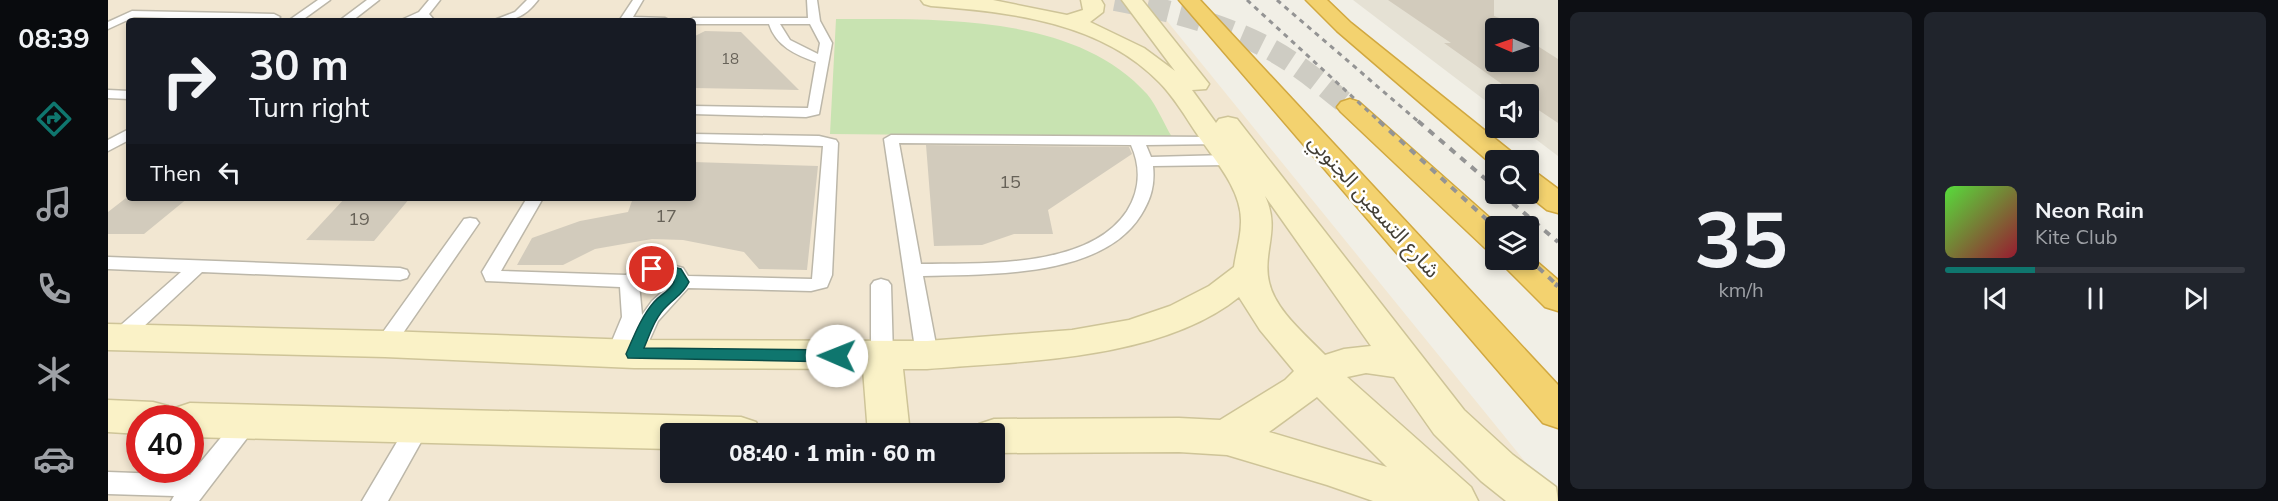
<!DOCTYPE html>
<meta charset="utf-8">
<style>
:root{--surface:#171b24;--page:#20242c;--text:#f1f3f6;--muted:#9ea1a6;--line:#363941;--accent:#0f766e}
body{margin:0;font-family:Mulish,"Noto Sans Arabic",sans-serif;background:var(--page);color:var(--text);height:100vh;display:flex;flex-direction:column;font-size:22px;white-space:nowrap}
*{box-sizing:border-box;margin:0}
p{font-size:20px;color:var(--muted)}
.icon{flex:none;width:33px;height:33px;fill:none;stroke:currentColor;stroke-width:2;stroke-linecap:round;stroke-linejoin:round}
.map{position:relative;flex:1;overflow:hidden}
.drawer{display:flex;flex-direction:column;gap:12px;padding:12px;background:#0d0f14;width:720px}
.drawer>*{flex:none}
.banner{position:absolute;left:18px;top:18px;width:570px;height:183px;border-radius:6px;box-shadow:0 3px 9px #0003;background:#171b24;color:var(--text);overflow:hidden}
.needle{width:39px;rotate:272deg}
.fabs{position:absolute;left:1377px;top:18px;display:grid;gap:12px}
.fabs a{display:grid;place-items:center;width:54px;height:54px;border-radius:6px;background:var(--surface);box-shadow:0 3px 9px #0003;font-size:30px}
.speed{position:absolute;left:18px;top:405px;display:flex;gap:12px;font-size:30px;font-weight:700;text-align:center}
.speed>*{display:grid;place-content:center;width:78px;height:78px;border-radius:50%;background:var(--surface);box-shadow:0 3px 9px #0003;line-height:1}
.speed .limit{border:9px solid #d22;background:#fff;color:#111}
.pin{position:absolute;display:grid;place-items:center;width:51px;height:51px;color:#fff;margin:-26px;border:3px solid #fff;border-radius:50%;box-shadow:0 2px 6px #0007}
.me{position:absolute;width:66px;margin:-33px;rotate:271deg;stroke-linejoin:round;filter:drop-shadow(0 0 4px #0008)}
.turn{display:flex;align-items:center;gap:21px;height:126px;padding:0 24px;font-size:27px}
.turn .icon{width:78px;height:78px;stroke-width:2.5}
.turn b{display:block;font-size:42px;line-height:51px}
.then{display:flex;align-items:center;height:57px;padding:0 24px;background:#0003;gap:12px;font-size:22px}
.drawer .tile{flex:1;display:flex;flex-direction:column;justify-content:center;gap:9px;min-width:0;padding:0 21px;border-radius:9px;background:var(--page)}
.drawer .dial{align-items:center;gap:0}
.dial b{font-size:78px;line-height:1}
.song{display:flex;align-items:center;gap:18px}
.cover{width:72px;height:72px;border-radius:9px;background:linear-gradient(135deg,hsl(110 70% 55%),hsl(350 70% 35%))}
.played{height:6px;border-radius:3px;background:linear-gradient(90deg,var(--accent) 30%,var(--line) 30%)}
.keys{display:flex;justify-content:space-around;direction:ltr}
.drawer .tiles{flex:1;display:grid;gap:12px;grid-template-columns:repeat(2,1fr)}
.trip{position:absolute;left:552px;top:423px;width:345px;height:60px;border-radius:6px;background:var(--surface);box-shadow:0 3px 9px #0003;font-weight:800;line-height:60px;text-align:center}
main{display:flex;flex:1;min-height:0}
.tab-bar{display:flex;flex-direction:column;width:108px;justify-content:space-around;align-items:center;background:#090b0e;color:var(--muted)}
.tab-bar .icon{width:42px;height:42px}
.tab-bar .current{color:var(--accent)}
.tab-bar b{font-size:27px;color:var(--text)}
.map>svg:first-child{display:block}
.residential{fill:#e5e1d4;fill-rule:evenodd}
.commercial{fill:#f2e7d2;fill-rule:evenodd}
.green{fill:#c8e3b1}
.building{fill:#d2cbbc}
.lines{fill:none;stroke-linecap:round;stroke-linejoin:round}
.highway-tunnel{stroke:#ceccc3;stroke-width:22;stroke-dasharray:22 11;stroke-linecap:butt}
.lane-casing{stroke:#bcb7a9;stroke-width:3}
.secondary-casing{stroke:#cec498;stroke-width:3}
.highway-casing{stroke:#d1a840;stroke-width:3}
.lane{fill:#fff;fill-rule:evenodd}
.secondary{fill:#faf2c7;fill-rule:evenodd}
.highway{fill:#f3d26f;fill-rule:evenodd}
.rail-far2{stroke:#949494;stroke-width:3;stroke-dasharray:5 5;stroke-linecap:butt}
.rail-far1{stroke:#949494;stroke-width:4;stroke-dasharray:7 7;stroke-linecap:butt}
.rail{stroke:#949494;stroke-width:5;stroke-dasharray:9 9;stroke-linecap:butt}
.route{fill:#0f766e;stroke:#0a4d48;stroke-width:1.5}
.labels{text-anchor:middle;stroke-width:5;stroke-linejoin:round;paint-order:stroke}
.far-number-label{font-size:15px;fill:#676258}
.number-label{font-size:18px;fill:#676258}
.street-label{font-size:21px;fill:#433f36;stroke:#fff}
</style>
<main>
<nav class="tab-bar">
<b>08:39</b>
<svg class="icon current" aria-label="directions" viewBox="0 0 24 24"><path d="M12 3l9 9-9 9-9-9zM9 14v-3h6M13 9l2 2-2 2"/></svg>
<svg class="icon" aria-label="music" viewBox="0 0 24 24"><path d="M9 18V5l10-2v13"/><circle cx="6" cy="18" r="3"/><circle cx="16" cy="16" r="3"/></svg>
<svg class="icon" aria-label="phone" viewBox="0 0 24 24"><path d="M5 4h4l2 5-3 2q2 4 5 5l2-3 5 2v4C11 20 4 13 5 4z"/></svg>
<svg class="icon" aria-label="climate" viewBox="0 0 24 24"><path d="M12 3v18M4 7l16 10M4 17L20 7"/></svg>
<svg class="icon" aria-label="car" viewBox="0 0 24 24"><path d="M5 17H2v-5l4-1 3-4h7l3 4 3 1v5h-3M9 17h6M6 11h13"/><circle cx="7" cy="17" r="2"/><circle cx="17" cy="17" r="2"/></svg>
</nav>
<div class="map">
<svg width="1450" height="501" viewBox="0 0 1450 501">
<rect width="100%" height="100%" fill="#f1efe6"/>
<path class="residential" d="M 1245,0 L 1450,0 L 1450,156 L 1413,128 L 1420,128 L 1420,94 L 1388,94 L 1387,108 ZM 1388,28 L 1420,28 L 1420,62 L 1388,62 Z"/>
<path class="commercial" d="M 0,0 L 1042,0 L 1449,501 L 0,501 ZM 21,21 L 585,21 L 585,198 L 21,198 ZM 32,418 L 82,418 L 82,470 L 32,470 ZM 562,434 L 886,434 L 886,472 L 562,472 Z"/>
<path class="green" d="M 728,19 C 826,19 967,13 1039,94 C 1049,106 1056,124 1064,137 L 722,134 Z"/>
<path class="building" d="M 1280,0 L 1386,0 L 1386,16 L 1407,24 L 1408,28 L 1388,28 L 1388,62 L 1420,62 L 1420,45 L 1428,45 L 1450,59 L 1450,123 L 1420,103 L 1420,94 L 1408,94 L 1336,43 L 1343,43 Z
M 597,31 L 633,32 L 691,90 L 585,88 L 585,37 Z
M 818,145 L 1021,147 L 1024,154 L 940,210 L 945,234 L 906,234 L 874,245 L 826,246 Z
M 585,162 L 710,166 L 699,270 L 651,269 L 636,252 L 575,240 L 544,239 L 487,249 L 455,265 L 409,265 L 424,238 L 472,221 L 520,212 L 525,198 L 585,198 Z
M 18,198 L 80,198 L 36,234 L 0,234 L 0,212 Z
M 237,198 L 302,198 L 266,241 L 198,240 Z"/>
<g class="lines">
<path class="highway-tunnel" d="M 1007,0 C 1060,10 1112,23 1160,48 C 1190,64 1216,86 1242,107"/>
<defs>
<path id="lane" d="M 210,0 L 222,0 L 193,21 L 180,21 Z
M 259,0 L 271,0 L 244,21 L 231,21 Z
M 321,0 L 332,0 L 321,14 L 327,21 L 315,21 L 313,19 L 291,21 L 311,12 Z
M 419,0 L 430,0 C 417,17 406,21 384,21 L 407,12 Z
M 525,0 L 535,0 L 525,17 L 557,18 L 563,21 L 511,21 Z
M 699,0 L 709,0 L 712,21 L 724,43 L 711,114 L 698,117 L 585,114 L 585,106 L 700,108 L 708,62 C 688,55 668,46 661,24 L 585,24 L 585,21 L 579,21 L 585,18 L 700,18 ZM 672,24 L 702,24 L 712,43 L 710,54 L 682,40 Z
M 24,11 L 166,14 L 172,17 L 168,21 L 26,17 L 0,29 L 0,22 Z
M 0,90 L 21,91 L 21,99 L 0,98 Z
M 21,129 L 21,140 L 0,151 L 0,140 Z
M 585,134 L 711,136 L 728,140 L 730,143 L 724,275 L 719,287 L 703,291 L 580,288 L 550,321 L 533,359 L 526,362 L 517,357 L 509,361 L 502,358 L 499,353 L 514,317 L 512,287 L 378,281 L 374,272 L 419,198 L 435,198 L 393,271 L 518,275 C 532,259 556,262 575,268 L 580,276 L 704,279 L 715,146 L 585,142 ZM 549,274 L 561,276 L 565,282 L 544,301 L 534,315 L 531,284 L 536,278 Z
M 783,135 L 1107,137 L 1114,141 L 1112,144 L 1038,145 L 1043,157 L 1119,155 L 1127,160 L 1119,165 L 1045,166 C 1047,185 1043,199 1033,215 C 994,278 882,274 815,276 L 830,355 L 826,360 L 819,363 L 812,360 L 808,355 L 776,139 ZM 791,143 L 1023,145 C 1033,167 1032,190 1019,211 C 981,269 874,263 813,264 Z
M 362,218 L 368,219 L 371,223 L 284,349 L 277,351 L 270,349 L 267,344 L 270,339 L 356,219 Z
M 0,257 L 292,268 L 299,270 L 301,274 L 299,278 L 292,280 L 94,272 L 19,342 L 12,344 L 5,342 L 2,337 L 5,332 L 73,272 L 0,269 Z
M 773,279 L 780,281 L 783,285 L 785,356 L 781,361 L 774,364 L 767,361 L 763,356 L 763,285 L 766,281 Z
M 138,414 L 146,417 L 150,423 L 146,429 L 91,501 L 63,501 L 66,496 L 0,494 L 0,472 L 82,475 L 130,417 Z
M 310,417 L 318,420 L 322,426 L 280,501 L 254,501 L 302,420 Z"/>
<path id="secondary" d="M 813,0 L 885,0 L 959,15 L 975,10 L 973,0 L 993,0 L 996,5 L 995,12 L 982,22 L 1036,48 L 1067,71 L 1014,0 L 1034,0 L 1101,84 L 1098,89 L 1084,90 L 1108,123 L 1111,119 L 1120,117 L 1129,119 L 1356,410 L 1405,455 L 1448,487 L 1450,501 L 1398,501 L 1373,481 L 1326,434 L 1286,377 L 1258,373 L 1239,377 L 1363,487 L 1370,501 L 1265,501 L 1219,485 L 1119,455 L 1071,452 L 886,453 L 886,434 L 866,434 L 871,424 L 886,419 L 1071,418 L 1112,420 L 1177,380 L 1186,371 L 1152,330 L 1131,297 C 1053,360 916,361 819,369 L 795,369 L 802,434 L 760,434 L 755,369 L 526,368 L 277,357 L 0,350 L 0,324 L 277,331 L 526,340 L 819,341 L 964,330 L 1021,320 L 1062,306 L 1101,286 L 1126,267 C 1128,252 1133,237 1133,222 C 1134,190 1106,159 1089,134 C 1077,116 1066,97 1051,82 C 993,22 902,12 823,6 L 816,4 ZM 1157,196 L 1263,346 L 1236,349 L 1217,355 C 1198,335 1167,310 1161,282 C 1154,251 1173,230 1157,196 ZM 1209,397 L 1279,467 L 1161,432 Z
M 0,400 L 45,402 L 60,406 L 64,414 L 67,408 L 82,403 L 633,417 L 648,422 L 654,434 L 562,434 L 562,449 L 82,437 L 82,418 L 32,418 L 32,434 L 0,432 Z"/>
<path id="highway" d="M 1071,0 L 1092,0 L 1450,385 L 1450,428 L 1435,423 Z
M 1198,0 L 1219,0 L 1243,23 L 1406,154 L 1410,160 L 1388,160 L 1386,166 L 1229,31 Z
M 1242,99 L 1251,102 L 1391,226 L 1388,226 L 1388,251 L 1377,248 L 1233,112 L 1229,107 L 1233,102 Z
M 1420,171 L 1430,174 L 1450,189 L 1450,213 L 1439,210 L 1419,194 L 1420,194 Z
M 1420,254 L 1450,280 L 1450,311 L 1437,307 L 1390,260 L 1420,260 Z"/>
</defs>
<use href="#lane" class="lane-casing"/>
<use href="#secondary" class="secondary-casing"/>
<use href="#highway" class="highway-casing"/>
<use href="#lane" class="lane"/>
<use href="#secondary" class="secondary"/>
<use href="#highway" class="highway"/>
<path class="rail-far2" d="M 1139,0 L 1273,123
M 1169,0 L 1312,123"/>
<path class="rail-far1" d="M 1271,121 L 1388,228
M 1310,121 L 1388,188
M 1394,194 L 1450,242
M 1420,258 L 1449,285"/>
<path class="rail" d="M 1447,284 L 1450,286"/>
</g>
<path class="route" d="M 553,264 L 573,269 L 581,282 C 575,294 568,297 559,306 C 547,317 542,334 536,348 L 729,350 L 735,352 L 737,356 L 735,360 L 729,362 L 520,358 L 518,354 C 526,336 533,317 546,302 C 553,294 561,292 566,282 L 563,275 L 544,273 L 537,269 L 539,266 Z"/>
<g class="labels">
<g class="far-number-label">
<text x="622" y="64">18</text>
</g>
<g class="number-label">
<text x="902" y="188">15</text>
<text x="558" y="222">17</text>
<text x="251" y="225">19</text>
</g>
<g class="street-label">
<text transform="translate(1266 206) rotate(48)" y="7">شارع التسعين الجنوبي</text>
</g>
</g>
</svg>
<div class="fabs">
<a><svg class="needle" viewBox="-14 -14 28 28"><path d="M0-13l5 13h-10z" fill="#e53935"/><path d="M0 13l5-13h-10z" fill="#9ea1a6"/></svg></a>
<a><svg class="icon" aria-label="sound" viewBox="0 0 24 24"><path d="M4 9h4l5-4v14l-5-4H4zM17 9q2 3 0 6"/></svg></a>
<a><svg class="icon" aria-label="search" viewBox="0 0 24 24"><circle cx="10" cy="10" r="6"/><path d="M15 15l6 6"/></svg></a>
<a><svg class="icon" aria-label="layers" viewBox="0 0 24 24"><path d="M12 4l9 5-9 5-9-5zM3 14l9 5 9-5"/></svg></a>
</div>
<div class="speed"><div class="limit">40</div></div>
<div class="pin" style="left:544px;top:269px;background:#d93025"><svg class="icon" aria-label="arrive" viewBox="0 0 24 24"><path d="M6 21V4h12l-3 4 3 4H6"/></svg></div>
<svg class="me" style="left:729px;top:356px" viewBox="-20 -20 40 40"><circle r="19" fill="#fff"/><path d="M0-13L10 11 0 6-10 11z" fill="#0f766e"/></svg>
<div class="trip">08:40 · 1 min · 60 m</div>
<div class="banner">
<div class="turn"><svg class="icon" aria-label="right" viewBox="0 0 24 24"><path d="M7 20v-9h11M14 6l5 5-5 5"/></svg><div><b>30 m</b>Turn right</div></div>
<div class="then">Then<svg class="icon" aria-label="left" viewBox="0 0 24 24"><path d="M17 20v-9H6M10 6l-5 5 5 5"/></svg></div>
</div>
</div>
<section class="drawer">
<div class="tiles">
<div class="tile dial"><b>35</b><p>km/h</p></div>
<div class="tile">
<div class="song"><i class="cover"></i><div><b>Neon Rain</b><p>Kite Club</p></div></div>
<div class="played"></div>
<div class="keys"><svg class="icon" aria-label="previous" viewBox="0 0 24 24"><path d="M18 5L8 12l10 7zM5 5v14"/></svg><svg class="icon" aria-label="pause" viewBox="0 0 24 24"><path d="M8 5v14M16 5v14"/></svg><svg class="icon" aria-label="next" viewBox="0 0 24 24"><path d="M6 5l10 7-10 7zM19 5v14"/></svg></div>
</div>
</div>
</section>
</main>
